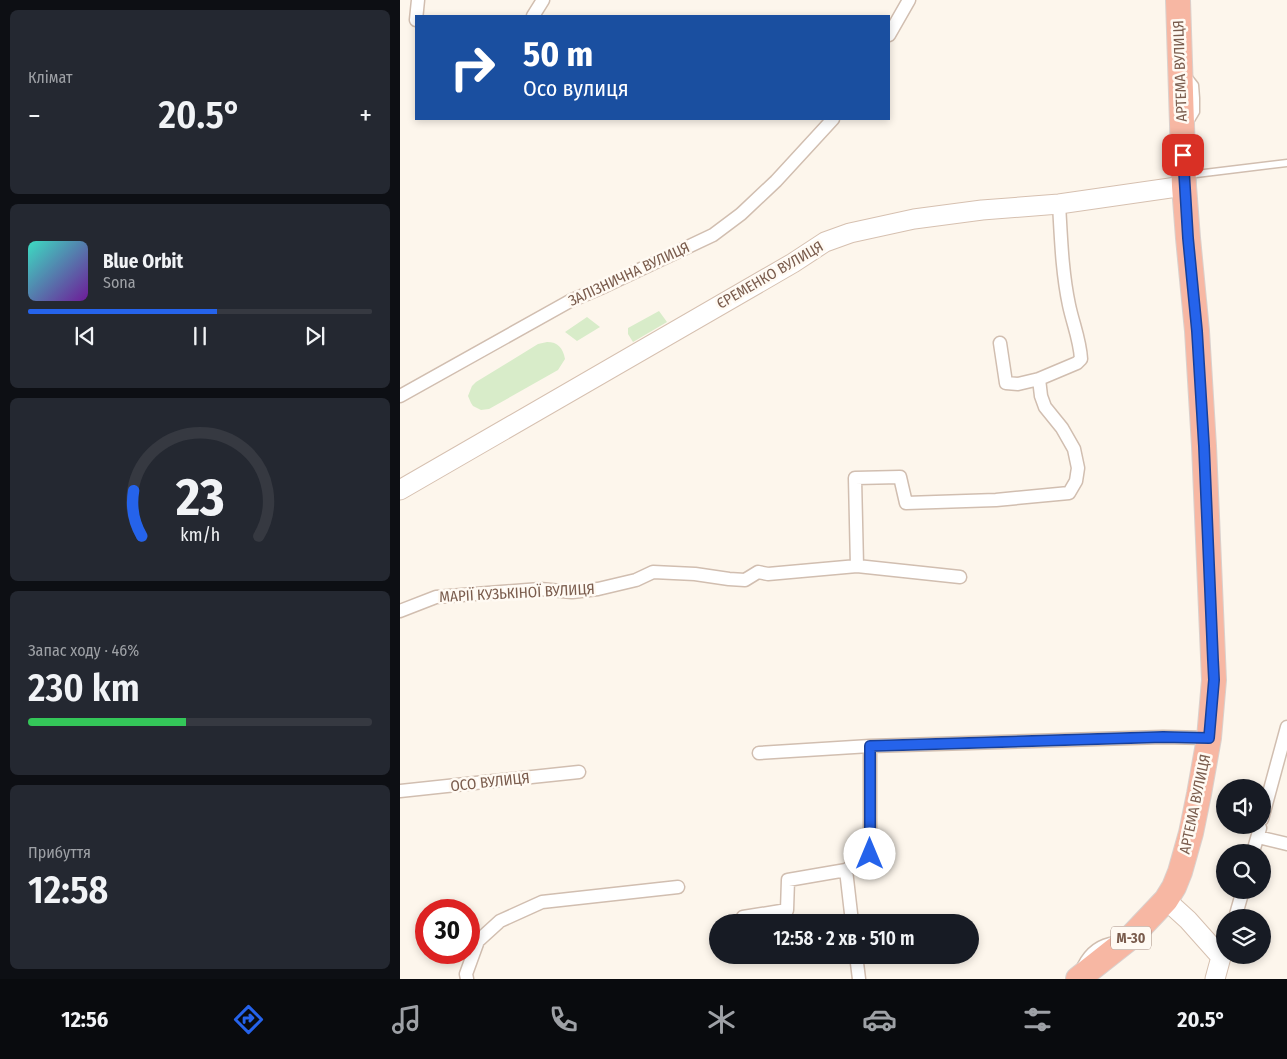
<!DOCTYPE html>
<html lang="uk">
<meta charset="utf-8">
<style>
:root{--surface:#171b24;--page:#242831;--text:#f1f3f6;--muted:#9ea1a6;--line:#363941;--accent:#2563eb}
body{margin:0;font-family:"Fira Sans Condensed",sans-serif;background:var(--page);color:var(--text);height:100vh;display:flex;flex-direction:column;font-size:19px;white-space:nowrap}
*{box-sizing:border-box;margin:0}
p{font-size:16px;color:var(--muted)}
.icon{flex:none;width:28px;height:28px;fill:none;stroke:currentColor;stroke-width:2;stroke-linecap:round;stroke-linejoin:round}
.map{position:relative;flex:1;overflow:hidden}
.side{display:flex;flex-direction:column;gap:10px;padding:10px;background:#0d0f14;width:400px}
.side>*{flex:none}
.hud{position:absolute;left:15px;top:15px;width:475px;height:105px;border-radius:0px;box-shadow:0 2px 8px #0003;background:#1a4fa0;color:#fff;overflow:hidden}
.buttons{position:absolute;left:816px;top:779px;display:grid;gap:10px}
.buttons a{display:grid;place-items:center;width:55px;height:55px;border-radius:50%;background:var(--surface);box-shadow:0 2px 8px #0003;font-size:25px}
.speed{position:absolute;left:15px;top:899px;display:flex;gap:10px;font-size:25px;font-weight:700;text-align:center}
.speed>*{display:grid;place-content:center;width:65px;height:65px;border-radius:50%;background:var(--surface);box-shadow:0 2px 8px #0003;line-height:1}
.speed .limit{border:8px solid #d22;background:#fff;color:#111}
.pin{position:absolute;display:grid;place-items:center;width:42px;height:42px;color:#fff;margin:-21px;border-radius:10px;box-shadow:0 2px 8px #0006}
.me{position:absolute;width:55px;margin:-28px;rotate:0deg;stroke-linejoin:round;filter:drop-shadow(0 0 4px #0008)}
.turn{display:flex;align-items:center;gap:18px;height:105px;padding:0 25px;font-size:22px}
.turn .icon{width:65px;height:65px;stroke-width:2.5}
.turn b{display:block;font-size:35px;line-height:42px}
.big{font-size:38px;font-weight:600;line-height:1.1}
.side .card{flex:1;display:flex;flex-direction:column;justify-content:center;gap:8px;min-width:0;padding:0 18px;border-radius:8px;background:var(--page)}
.side .dial{align-items:center;gap:0}
.dial svg{height:130px;overflow:visible;fill:none;stroke:var(--line);stroke-width:7;stroke-linecap:round;text-anchor:middle}
.dial text{fill:var(--text);stroke:none}
.song{display:flex;align-items:center;gap:15px}
.cover{width:60px;height:60px;border-radius:8px;background:linear-gradient(135deg,hsl(170 70% 55%),hsl(280 70% 35%))}
.played{height:5px;border-radius:2px;background:linear-gradient(90deg,var(--accent) 55%,var(--line) 55%)}
.keys{display:flex;justify-content:space-around;direction:ltr}
.heat{display:flex;justify-content:space-between;align-items:center;font-size:28px;direction:ltr}
.charge{height:8px;border-radius:4px;background:linear-gradient(90deg,#34c759 46%,var(--line) 0)}
.trip{position:absolute;left:309px;top:914px;width:270px;height:50px;border-radius:25px;background:var(--surface);box-shadow:0 2px 8px #0003;font-weight:600;line-height:50px;text-align:center}
.tab-bar{display:flex;height:80px;justify-content:space-around;align-items:center;background:#090b0e;color:var(--muted)}
.tab-bar .icon{width:35px;height:35px}
.tab-bar .on{color:var(--accent)}
.tab-bar b{font-size:22px;color:var(--text)}
main{display:flex;flex:1;min-height:0}
.map>svg:first-child{display:block}
.green{fill:#d8ecc9}
.lines{fill:none;stroke-linecap:round;stroke-linejoin:round}
.lane-casing{stroke:#d1beb0;stroke-width:9}
.street-casing{stroke:#d1beb0;stroke-width:15}
.secondary-casing{stroke:#d6c0b0;stroke-width:21}
.highway-casing{stroke:#dad1cd;stroke-width:26}
.lane{stroke:#fff;stroke-width:6}
.street{stroke:#fff;stroke-width:12}
.secondary{stroke:#fff;stroke-width:19}
.highway{stroke:#f7b7a3;stroke-width:24}
.route-casing{stroke:#184099;stroke-width:12}
.route{stroke:#2563eb;stroke-width:9}
.labels{text-anchor:middle;stroke-width:5;stroke-linejoin:round;paint-order:stroke}
.shield{fill:#fffaf3;stroke:#a28b7f;stroke-width:1}
.shield-label{font-size:14px;font-weight:bold;fill:#7a5c4d}
.street-label{font-size:15px;fill:#7a5c4d;stroke:#fffaf3}
</style>
<main>
<section class="side">
<div class="card"><p>Клімат</p>
<div class="heat"><a>−</a><b class="big">20.5°</b><a>+</a></div>
</div>
<div class="card">
<div class="song"><i class="cover"></i><div><b>Blue Orbit</b><p>Sona</p></div></div>
<div class="played"></div>
<div class="keys"><svg class="icon" aria-label="previous" viewBox="0 0 24 24"><path d="M18 5L8 12l10 7zM5 5v14"/></svg><svg class="icon" aria-label="pause" viewBox="0 0 24 24"><path d="M8 5v14M16 5v14"/></svg><svg class="icon" aria-label="next" viewBox="0 0 24 24"><path d="M6 5l10 7-10 7zM19 5v14"/></svg></div>
</div>
<div class="card dial"><svg viewBox="0 0 100 80">
<path d="M14 69A42 42 0 1 1 86 69"/>
<path d="M14 69A42 42 0 0 1 9 41" stroke="#2563eb"/>
<text x="50" y="56" font-size="32" font-weight="700">23</text>
<text x="50" y="72" font-size="11">km/h</text>
</svg></div>
<div class="card"><p>Запас ходу · 46%</p><b class="big">230 km</b><div class="charge"></div></div>
<div class="card"><p>Прибуття</p><b class="big">12:58</b></div>
</section>
<div class="map">
<svg width="887" height="979" viewBox="0 0 887 979">
<rect width="100%" height="100%" fill="#fdf6ec"/>
<path class="green" d="M 259,311 L 267,322 L 233,342 L 228,334 L 228,328 Z
M 187,317 L 200,327 L 177,341 L 165,332 Z
M 147,342 C 158,342 163,348 165,359 L 158,370 L 89,409 L 81,410 L 73,406 L 71,403 L 68,396 L 72,386 L 76,382 L 138,344 Z"/>
<g class="lines">
<defs>
<path id="lane" d="M 788,76 L 795,85 L 796,98 L 796,112 L 790,122
M 788,175 L 887,163
M 681,965 C 688,951 700,942 715,940"/>
<path id="street" d="M 133,16 L 143,0
M 16,20 L 18,0
M 489,35 L 509,0
M 639,379 L 677,363 L 681,359 C 680,340 673,324 669,305 C 662,272 661,238 659,204
M 0,396 L 170,301 L 205,286 L 313,235 L 341,214 L 376,181 L 433,119
M 457,566 L 455,478 L 500,477 L 506,503 L 596,500 L 669,493 L 676,481 L 678,468 L 674,449 L 662,428 L 645,407 L 641,396 L 639,379 L 618,384 L 606,383 L 600,343
M 0,611 L 36,597 L 140,589 L 172,592 L 198,589 L 236,580 L 253,572 L 295,574 L 329,579 L 345,580 L 358,572 L 368,574 L 457,566 L 560,577
M 359,753 L 470,746 L 763,737 L 809,738
M 0,791 L 179,772
M 862,819 L 887,727
M 858,837 L 887,844
M 853,852 L 860,828
M 446,870 L 452,922
M 343,917 L 387,910 L 388,880 L 446,870 L 461,861 L 470,854 L 470,746
M 835,918 L 843,890
M 456,955 L 459,979
M 67,979 L 66,974 L 78,941 L 100,921 L 142,902 L 278,887"/>
<path id="secondary" d="M 0,490 L 393,263 L 425,242 L 450,233 L 514,219 L 582,210 L 659,204 L 784,186
M 766,900 L 788,920 L 821,957 L 815,979"/>
<path id="highway" d="M 678,979 L 731,937 L 766,900 L 774,887 L 780,872 L 791,833 L 799,794 L 809,738 L 814,680 L 804,446 L 797,331 L 788,238 L 784,186 L 778,0"/>
</defs>
<use href="#lane" class="lane-casing"/>
<use href="#street" class="street-casing"/>
<use href="#secondary" class="secondary-casing"/>
<use href="#highway" class="highway-casing"/>
<use href="#lane" class="lane"/>
<use href="#street" class="street"/>
<use href="#secondary" class="secondary"/>
<use href="#highway" class="highway"/>
</g>
<g class="lines">
<defs>
<path id="route" d="M 470,854 L 470,746 L 763,737 L 809,738 L 814,680 L 813,660 L 804,446 L 797,331 L 788,238 L 783,155"/>
</defs>
<use href="#route" class="route-casing"/>
<use href="#route" class="route"/>
</g>
<g class="labels">
<rect class="shield" x="711" y="926.5" width="40" height="23" rx="4"/>
<g class="shield-label">
<text x="731" y="943">М-30</text>
</g>
<g class="street-label">
<text transform="translate(780 71) rotate(-92)" y="5">АРТЕМА ВУЛИЦЯ</text>
<text transform="translate(229 274) rotate(-25)" y="5">ЗАЛІЗНИЧНА ВУЛИЦЯ</text>
<text transform="translate(370 275) rotate(-30)" y="5">ЄРЕМЕНКО ВУЛИЦЯ</text>
<text transform="translate(117 593) rotate(-3)" y="5">МАРІЇ КУЗЬКІНОЇ ВУЛИЦЯ</text>
<text transform="translate(90 782) rotate(-6)" y="5">ОСО ВУЛИЦЯ</text>
<text transform="translate(795 804) rotate(-78)" y="5">АРТЕМА ВУЛИЦЯ</text>
</g>
</g>
</svg>
<div class="buttons">
<a><svg class="icon" aria-label="sound" viewBox="0 0 24 24"><path d="M4 9h4l5-4v14l-5-4H4zM17 9q2 3 0 6"/></svg></a>
<a><svg class="icon" aria-label="search" viewBox="0 0 24 24"><circle cx="10" cy="10" r="6"/><path d="M15 15l6 6"/></svg></a>
<a><svg class="icon" aria-label="layers" viewBox="0 0 24 24"><path d="M12 4l9 5-9 5-9-5zM3 14l9 5 9-5"/></svg></a>
</div>
<div class="speed"><div class="limit">30</div></div>
<div class="pin" style="left:783px;top:155px;background:#d93025"><svg class="icon" aria-label="arrive" viewBox="0 0 24 24"><path d="M6 21V4h12l-3 4 3 4H6"/></svg></div>
<svg class="me" style="left:470px;top:854px" viewBox="-20 -20 40 40"><circle r="19" fill="#fff"/><path d="M0-13L10 11 0 6-10 11z" fill="#2563eb"/></svg>
<div class="trip">12:58 · 2 хв · 510 m</div>
<div class="hud">
<div class="turn"><svg class="icon" aria-label="right" viewBox="0 0 24 24"><path d="M7 20v-9h11M14 6l5 5-5 5"/></svg><div><b>50 m</b>Осо вулиця</div></div>
</div>
</div>
</main>
<nav class="tab-bar">
<b>12:56</b>
<svg class="icon on" aria-label="directions" viewBox="0 0 24 24"><path d="M12 3l9 9-9 9-9-9zM9 14v-3h6M13 9l2 2-2 2"/></svg>
<svg class="icon" aria-label="music" viewBox="0 0 24 24"><path d="M9 18V5l10-2v13"/><circle cx="6" cy="18" r="3"/><circle cx="16" cy="16" r="3"/></svg>
<svg class="icon" aria-label="phone" viewBox="0 0 24 24"><path d="M5 4h4l2 5-3 2q2 4 5 5l2-3 5 2v4C11 20 4 13 5 4z"/></svg>
<svg class="icon" aria-label="climate" viewBox="0 0 24 24"><path d="M12 3v18M4 7l16 10M4 17L20 7"/></svg>
<svg class="icon" aria-label="car" viewBox="0 0 24 24"><path d="M5 17H2v-5l4-1 3-4h7l3 4 3 1v5h-3M9 17h6M6 11h13"/><circle cx="7" cy="17" r="2"/><circle cx="17" cy="17" r="2"/></svg>
<svg class="icon" aria-label="filters" viewBox="0 0 24 24"><path d="M4 7h16M4 17h16"/><circle cx="9" cy="7" r="2"/><circle cx="15" cy="17" r="2"/></svg>
<b>20.5°</b>
</nav>
